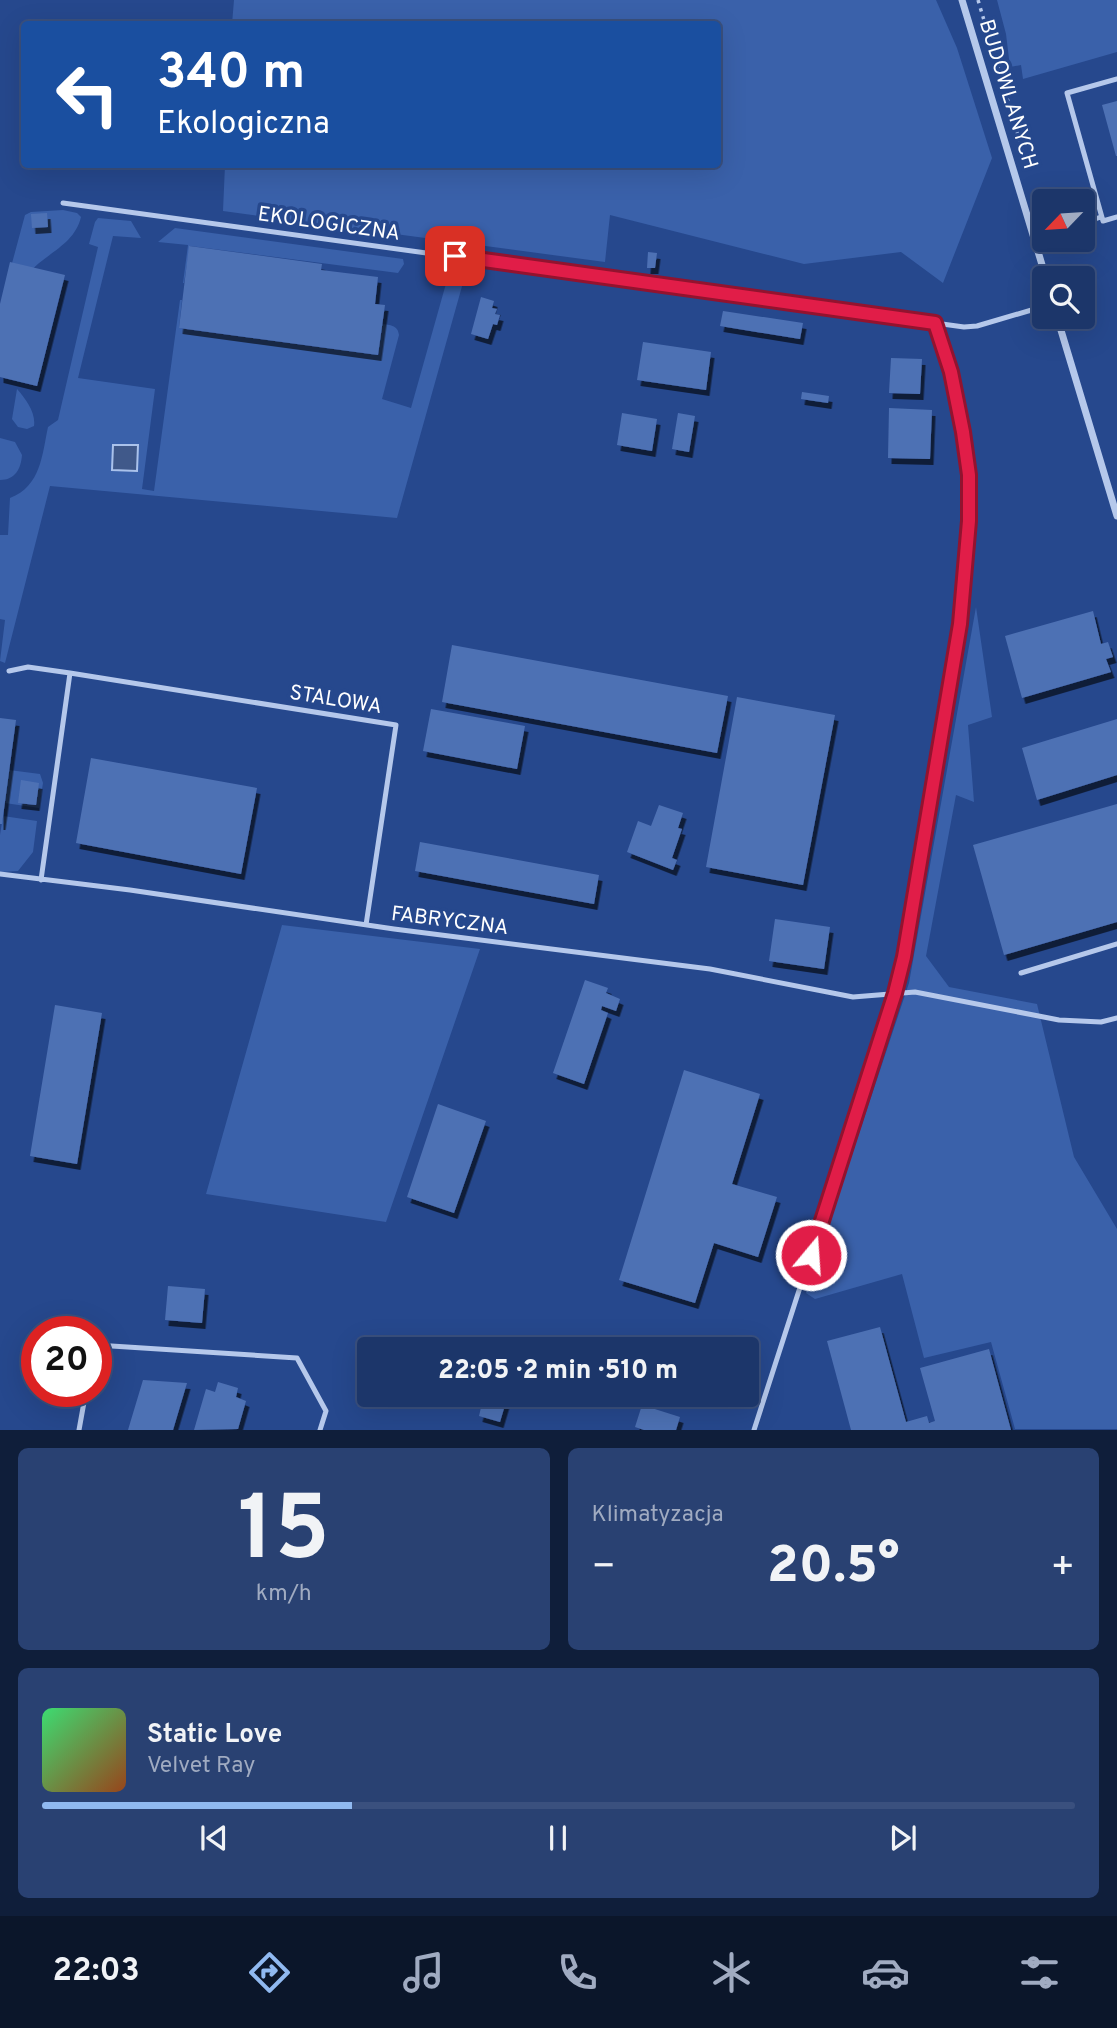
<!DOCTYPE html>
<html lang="pl">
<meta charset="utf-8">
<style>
:root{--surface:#1c366a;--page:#294172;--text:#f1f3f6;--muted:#a0abc1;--line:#3a507e;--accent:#90b9f0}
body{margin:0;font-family:Overpass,sans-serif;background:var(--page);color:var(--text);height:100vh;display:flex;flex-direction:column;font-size:26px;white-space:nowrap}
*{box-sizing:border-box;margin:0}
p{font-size:23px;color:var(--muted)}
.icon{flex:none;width:38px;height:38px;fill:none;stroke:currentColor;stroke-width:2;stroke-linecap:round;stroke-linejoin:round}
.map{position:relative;height:1430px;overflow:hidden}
.drawer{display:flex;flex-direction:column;gap:18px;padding:18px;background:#0f1e3a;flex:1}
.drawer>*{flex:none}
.hud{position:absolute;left:21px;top:21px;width:700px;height:147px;border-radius:7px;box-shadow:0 7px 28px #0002,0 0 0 2px var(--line);background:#1a4fa0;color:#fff;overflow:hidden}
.needle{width:46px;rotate:245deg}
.fabs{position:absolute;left:1032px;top:189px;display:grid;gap:14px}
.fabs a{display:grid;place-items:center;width:63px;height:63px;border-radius:7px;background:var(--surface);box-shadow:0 7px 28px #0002,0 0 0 2px var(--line);font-size:35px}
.speed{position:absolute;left:21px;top:1316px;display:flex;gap:14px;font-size:35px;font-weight:700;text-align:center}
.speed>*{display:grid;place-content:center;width:91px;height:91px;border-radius:50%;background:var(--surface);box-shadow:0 7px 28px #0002,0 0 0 2px var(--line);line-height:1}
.speed .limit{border:10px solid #d22;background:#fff;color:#111}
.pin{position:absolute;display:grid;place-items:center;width:60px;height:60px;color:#fff;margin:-30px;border-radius:14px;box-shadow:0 4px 10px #0006}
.me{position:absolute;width:77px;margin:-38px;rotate:18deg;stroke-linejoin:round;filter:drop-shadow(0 0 5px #0008)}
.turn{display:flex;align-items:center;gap:24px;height:147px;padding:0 21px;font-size:32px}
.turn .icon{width:91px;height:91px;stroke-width:2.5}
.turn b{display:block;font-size:49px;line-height:60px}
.big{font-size:52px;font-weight:800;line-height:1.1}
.drawer .card{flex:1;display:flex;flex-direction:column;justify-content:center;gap:10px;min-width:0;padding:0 24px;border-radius:10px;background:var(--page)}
.drawer .dial{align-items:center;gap:0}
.dial b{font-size:91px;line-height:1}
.song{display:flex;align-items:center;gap:21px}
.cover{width:84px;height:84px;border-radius:10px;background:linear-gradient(135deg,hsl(140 70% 55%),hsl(20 70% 35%))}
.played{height:7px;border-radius:4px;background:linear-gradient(90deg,var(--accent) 30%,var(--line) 30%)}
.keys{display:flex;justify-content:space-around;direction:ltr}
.heat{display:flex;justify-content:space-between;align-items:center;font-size:38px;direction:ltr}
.drawer .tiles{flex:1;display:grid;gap:18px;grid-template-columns:1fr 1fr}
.card:last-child{grid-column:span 2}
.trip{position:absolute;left:357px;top:1337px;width:402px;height:70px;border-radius:7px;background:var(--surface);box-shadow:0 7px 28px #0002,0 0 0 2px var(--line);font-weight:800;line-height:70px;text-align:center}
.menu{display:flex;height:112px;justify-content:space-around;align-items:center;background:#0b162a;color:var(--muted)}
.menu .icon{width:49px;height:49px}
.menu .on{color:var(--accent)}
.menu b{font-size:32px;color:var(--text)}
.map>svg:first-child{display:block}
.green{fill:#3a61aa}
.water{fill:#40598a;stroke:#aac2eb;stroke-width:2}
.building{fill:#4e71b4;filter:url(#shadow)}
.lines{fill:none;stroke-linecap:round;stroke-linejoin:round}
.path{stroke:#b5c8eb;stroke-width:3.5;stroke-dasharray:3.5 5;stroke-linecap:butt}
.lane{stroke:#b5c8eb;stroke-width:5}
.street{stroke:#b5c8eb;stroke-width:7}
.route-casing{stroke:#92132f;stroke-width:18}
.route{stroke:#e11d48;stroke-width:12}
.labels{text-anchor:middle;stroke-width:7;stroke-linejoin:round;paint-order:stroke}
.street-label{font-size:21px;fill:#fff;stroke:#26488d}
</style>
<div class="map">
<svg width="1117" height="1430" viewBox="0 0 1117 1430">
<defs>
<filter id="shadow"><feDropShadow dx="3.5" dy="6" stdDeviation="0" flood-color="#0009"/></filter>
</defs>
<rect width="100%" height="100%" fill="#26488d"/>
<path class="green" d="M 234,0 L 936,0 L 957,48 L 992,158 L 943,283 L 901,252 L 804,264 L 610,215 L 605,262 L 223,211 L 225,165 L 718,164 L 718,24 L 232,24 Z
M 997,0 L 1117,0 L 1117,52 L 1023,79 L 1021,65 L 1010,67 L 1006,34 Z
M 63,210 L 77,213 L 81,217 C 74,246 45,253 27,275 L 11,267 L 25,215 L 31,212 Z
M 98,218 L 131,221 L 141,238 L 113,236 L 78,378 L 155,389 L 142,489 L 154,491 L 180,300 L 182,300 L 179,328 L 378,355 L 382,324 C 390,325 398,325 399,335 L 382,399 L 411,408 L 447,280 L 434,275 L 445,269 L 466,272 L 397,518 L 50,486 L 5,663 L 0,661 L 5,620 L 0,619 L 0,535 L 8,535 L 10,498 C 41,486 42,455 48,427 L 58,420 L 98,247 L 89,244 L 95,222 Z
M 175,228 L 403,259 L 404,264 L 398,273 L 190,246 L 184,283 L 183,283 L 188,245 L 158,242 Z
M 17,389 C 26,399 36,413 34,426 L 27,429 L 18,427 L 12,419 Z
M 0,438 L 15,442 L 22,455 C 21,469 15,480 0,480 Z
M 976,607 L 992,717 L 968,725 L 974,802 L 956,795 L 926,956 L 949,987 L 1037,1004 L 1074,1157 L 1117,1229 L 1117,1429 L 1015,1429 L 991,1342 L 924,1358 L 902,1274 L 815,1299 L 806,1293 L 909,983 Z
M 9,770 L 40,774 L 43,783 L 39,808 L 5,803 Z
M 3,816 L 37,821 L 33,852 L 18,871 L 0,872 L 0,835 Z
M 282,925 L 480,949 L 386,1222 L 206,1194 Z"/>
<path class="water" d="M 113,445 L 138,445 L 137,471 L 112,470 Z"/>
<path class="building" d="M 1117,101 L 1117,156 L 1116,156 L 1102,105 Z
M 47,213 L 48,227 L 32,228 L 31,214 Z
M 189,246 L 322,264 L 321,270 L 378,277 L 375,304 L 385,305 L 378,355 L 179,328 Z
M 648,252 L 657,253 L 655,268 L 647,268 Z
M 10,262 L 65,275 L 37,386 L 0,377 L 0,304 Z
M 481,297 L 494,301 L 492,308 L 497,309 L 495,314 L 500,315 L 497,325 L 493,324 L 488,339 L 471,334 Z
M 723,311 L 803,323 L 800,339 L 720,326 Z
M 643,342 L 711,352 L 706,390 L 637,380 Z
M 891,358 L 922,359 L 920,394 L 889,393 Z
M 802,392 L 829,396 L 828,403 L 801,399 Z
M 889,408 L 932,410 L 930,459 L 888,458 Z
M 622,413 L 657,419 L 652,451 L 617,445 Z
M 678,413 L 695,416 L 689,452 L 672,449 Z
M 1093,611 L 1101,644 L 1108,642 L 1113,657 L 1106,659 L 1111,672 L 1022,698 L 1005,636 Z
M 452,645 L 728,696 L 717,753 L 442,702 Z
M 737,697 L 835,715 L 803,885 L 706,867 Z
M 431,709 L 525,726 L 517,769 L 423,751 Z
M 0,718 L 16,720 L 2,824 L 0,824 Z
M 1117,719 L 1117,775 L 1037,800 L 1022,748 Z
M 91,758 L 257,788 L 241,874 L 76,843 Z
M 21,780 L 39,783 L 36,805 L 18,803 Z
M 1117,804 L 1117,922 L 1004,955 L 973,845 Z
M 659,805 L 683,813 L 678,828 L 682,829 L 672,858 L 677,860 L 673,870 L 627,852 L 638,821 L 651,826 Z
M 420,842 L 599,875 L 594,904 L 415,871 Z
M 775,919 L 830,927 L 824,969 L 769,961 Z
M 585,980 L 608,988 L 606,993 L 620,999 L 616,1011 L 602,1006 L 601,1010 L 608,1013 L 584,1084 L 553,1073 Z
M 55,1005 L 102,1013 L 77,1164 L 30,1156 Z
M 684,1070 L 760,1094 L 732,1184 L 777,1197 L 758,1257 L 714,1243 L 695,1303 L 619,1280 Z
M 438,1104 L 486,1121 L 454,1213 L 407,1197 Z
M 168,1286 L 205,1289 L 202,1323 L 165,1320 Z
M 880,1327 L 906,1422 L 927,1416 L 929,1423 L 935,1421 L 920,1368 L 989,1349 L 1011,1430 L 851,1430 L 827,1341 Z
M 143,1380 L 187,1383 L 173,1430 L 128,1430 Z
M 218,1382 L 238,1388 L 236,1397 L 246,1401 L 238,1429 L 194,1430 L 206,1389 L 215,1392 Z
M 484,1395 L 508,1395 L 500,1422 L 479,1416 Z
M 642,1405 L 680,1417 L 676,1430 L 644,1430 L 635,1427 Z"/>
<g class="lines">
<path class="path" d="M 978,0 L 1026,162"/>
<path class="lane" d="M 1117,79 L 1067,93 L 1103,221 L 1117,217
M 63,203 L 964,327 L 977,326 L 1045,306
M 1083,223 L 1101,217
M 1034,238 L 1045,235
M 9,671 L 28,667 L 70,673
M 0,874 L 130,890 L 394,929 L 710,969 L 853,997 L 915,992 L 1059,1020 L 1101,1022 L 1117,1018
M 41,880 L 70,673 L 396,725 L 366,925
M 1021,973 L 1117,944
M 96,1334 L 97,1332
M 96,1345 L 297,1358 L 326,1411 L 320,1430
M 79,1430 L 86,1391
M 754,1430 L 895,993 L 904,957 L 960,624 L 969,521 L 969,475 L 963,432 L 951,372 L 935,323"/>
<path class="street" d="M 962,0 L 1046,278
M 1057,317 L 1117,516"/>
</g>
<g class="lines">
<defs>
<path id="route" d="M 455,256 L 935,323 L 951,372 L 963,432 L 969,475 L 969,521 L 960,624 L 904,957 L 895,993 L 811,1255"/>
</defs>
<use href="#route" class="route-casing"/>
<use href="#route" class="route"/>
</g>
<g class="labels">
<g class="street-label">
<text transform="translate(1009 94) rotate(73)" y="7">BUDOWLANYCH</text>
<text transform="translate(329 223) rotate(8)" y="7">EKOLOGICZNA</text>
<text transform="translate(336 699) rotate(9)" y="7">STALOWA</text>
<text transform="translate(450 920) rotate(7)" y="7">FABRYCZNA</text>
</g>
</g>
</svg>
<div class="fabs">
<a><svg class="needle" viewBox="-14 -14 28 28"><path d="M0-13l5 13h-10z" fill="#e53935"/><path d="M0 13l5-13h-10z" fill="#a0abc1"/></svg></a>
<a><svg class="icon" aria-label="search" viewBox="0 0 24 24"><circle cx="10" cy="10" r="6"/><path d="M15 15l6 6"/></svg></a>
</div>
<div class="speed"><div class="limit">20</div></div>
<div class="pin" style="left:455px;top:256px;background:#d93025"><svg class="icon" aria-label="arrive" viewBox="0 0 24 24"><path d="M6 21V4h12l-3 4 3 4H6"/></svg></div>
<svg class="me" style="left:811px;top:1255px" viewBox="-20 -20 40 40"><circle r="17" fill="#e11d48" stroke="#fff" stroke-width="3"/><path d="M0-11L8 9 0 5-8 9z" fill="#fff"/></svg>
<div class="trip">22:05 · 2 min · 510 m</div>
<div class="hud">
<div class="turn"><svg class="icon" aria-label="left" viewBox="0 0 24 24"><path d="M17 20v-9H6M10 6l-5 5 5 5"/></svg><div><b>340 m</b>Ekologiczna</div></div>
</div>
</div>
<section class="drawer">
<div class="tiles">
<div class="card dial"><b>15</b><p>km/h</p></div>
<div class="card"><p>Klimatyzacja</p>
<div class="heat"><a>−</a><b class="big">20.5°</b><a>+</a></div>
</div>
<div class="card">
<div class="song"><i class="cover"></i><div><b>Static Love</b><p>Velvet Ray</p></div></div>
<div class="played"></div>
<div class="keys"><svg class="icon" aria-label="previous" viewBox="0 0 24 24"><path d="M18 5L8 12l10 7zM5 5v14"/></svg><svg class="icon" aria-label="pause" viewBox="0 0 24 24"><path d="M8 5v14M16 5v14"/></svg><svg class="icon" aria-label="next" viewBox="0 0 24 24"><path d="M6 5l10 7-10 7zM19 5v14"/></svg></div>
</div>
</div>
</section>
<nav class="menu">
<b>22:03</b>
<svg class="icon on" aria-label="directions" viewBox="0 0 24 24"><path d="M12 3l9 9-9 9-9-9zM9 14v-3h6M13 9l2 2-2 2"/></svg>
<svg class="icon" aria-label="music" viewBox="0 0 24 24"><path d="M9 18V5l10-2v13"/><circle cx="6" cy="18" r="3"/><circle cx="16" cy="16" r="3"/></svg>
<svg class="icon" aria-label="phone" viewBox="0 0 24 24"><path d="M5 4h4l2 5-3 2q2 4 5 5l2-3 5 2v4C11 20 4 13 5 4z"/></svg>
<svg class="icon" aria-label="climate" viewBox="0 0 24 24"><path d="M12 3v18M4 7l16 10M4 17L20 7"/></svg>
<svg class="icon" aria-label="car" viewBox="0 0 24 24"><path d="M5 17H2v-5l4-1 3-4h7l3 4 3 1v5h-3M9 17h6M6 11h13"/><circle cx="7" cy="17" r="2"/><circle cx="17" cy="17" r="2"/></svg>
<svg class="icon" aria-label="filters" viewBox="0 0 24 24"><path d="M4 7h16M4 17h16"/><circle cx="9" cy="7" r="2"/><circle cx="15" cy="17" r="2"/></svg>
</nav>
